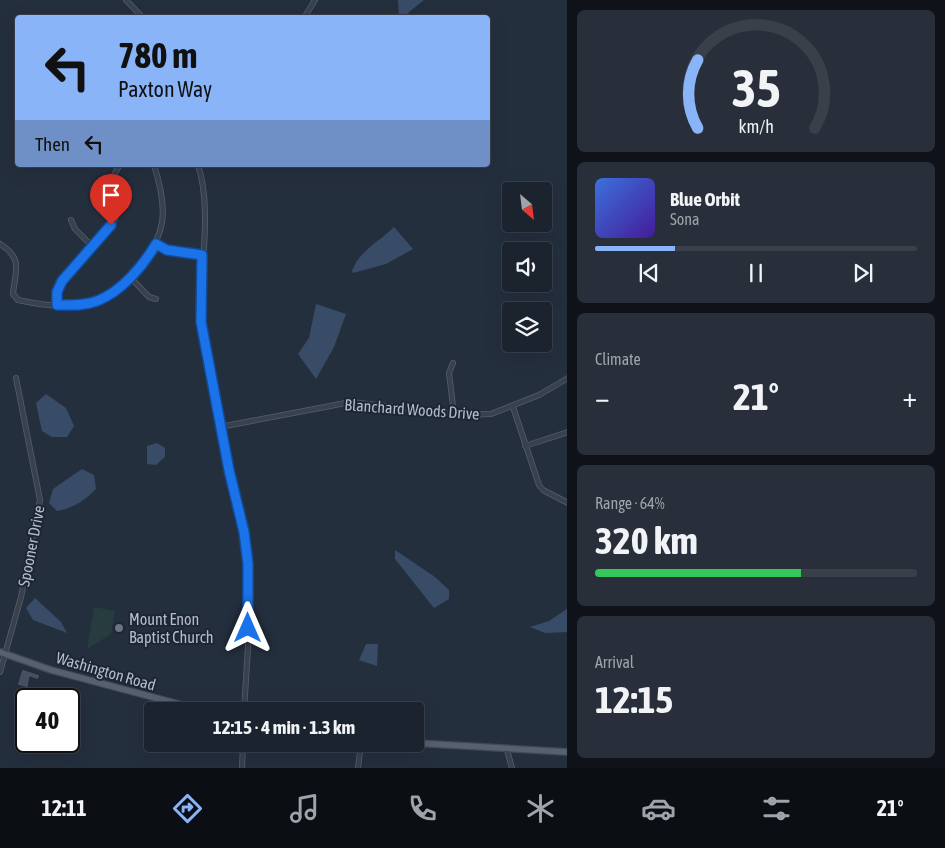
<!DOCTYPE html>
<meta charset="utf-8">
<style>
:root{--surface:#1b232e;--page:#282f3a;--text:#f1f3f6;--muted:#a0a4aa;--line:#39404a;--accent:#8ab4f8}
body{margin:0;font-family:"Asap Condensed",sans-serif;background:var(--page);color:var(--text);height:100vh;display:flex;flex-direction:column;font-size:19px;white-space:nowrap}
*{box-sizing:border-box;margin:0}
p{font-size:16px;color:var(--muted)}
.icon{flex:none;width:28px;height:28px;fill:none;stroke:currentColor;stroke-width:2;stroke-linecap:round;stroke-linejoin:round}
.map{position:relative;flex:1;overflow:hidden}
.drawer{display:flex;flex-direction:column;gap:10px;padding:10px;background:#0f1319;width:378px}
.drawer>*{flex:none}
.guide{position:absolute;left:15px;top:15px;width:475px;height:152px;border-radius:5px;box-shadow:0 5px 20px #0002,0 0 0 1px var(--line);background:#8ab4f8;color:#111;overflow:hidden}
.needle{width:32px;rotate:152deg}
.tools{position:absolute;left:502px;top:182px;display:grid;gap:10px}
.tools a{display:grid;place-items:center;width:50px;height:50px;border-radius:5px;background:var(--surface);box-shadow:0 5px 20px #0002,0 0 0 1px var(--line);font-size:25px}
.speed{position:absolute;left:15px;top:688px;display:flex;gap:10px;font-size:25px;font-weight:700;text-align:center}
.speed>*{display:grid;place-content:center;width:65px;height:65px;border-radius:50%;background:var(--surface);box-shadow:0 5px 20px #0002,0 0 0 1px var(--line);line-height:1}
.speed .limit{border:2px solid #111;border-radius:8px;background:#fff;color:#111}
.pin{position:absolute;display:grid;place-items:center;width:42px;height:42px;color:#fff;margin:-51px -21px;border-radius:50% 50% 50% 0;rotate:-45deg;box-shadow:0 0 5px #0007}
.pin .icon{rotate:45deg}
.me{position:absolute;width:55px;margin:-28px;rotate:0deg;stroke-linejoin:round;filter:drop-shadow(0 0 4px #0008)}
.turn{display:flex;align-items:center;gap:18px;height:105px;padding:0 20px;font-size:22px}
.turn .icon{width:65px;height:65px;stroke-width:2.5}
.turn b{display:block;font-size:35px;line-height:42px}
.then{display:flex;align-items:center;height:48px;padding:0 20px;background:#0003;gap:10px;font-size:19px}
.big{font-size:38px;font-weight:700;line-height:1.1}
.drawer .card{flex:1;display:flex;flex-direction:column;justify-content:center;gap:8px;min-width:0;padding:0 18px;border-radius:8px;background:var(--page)}
.drawer .dial{align-items:center;gap:0}
.dial svg{height:130px;overflow:visible;fill:none;stroke:var(--line);stroke-width:7;stroke-linecap:round;text-anchor:middle}
.dial text{fill:var(--text);stroke:none}
.song{display:flex;align-items:center;gap:15px}
.cover{width:60px;height:60px;border-radius:8px;background:linear-gradient(135deg,hsl(220 70% 55%),hsl(260 70% 35%))}
.played{height:5px;border-radius:2px;background:linear-gradient(90deg,var(--accent) 25%,var(--line) 25%)}
.keys{display:flex;justify-content:space-around;direction:ltr}
.heat{display:flex;justify-content:space-between;align-items:center;font-size:28px;direction:ltr}
.charge{height:8px;border-radius:4px;background:linear-gradient(90deg,#34c759 64%,var(--line) 0)}
.trip{position:absolute;left:144px;top:702px;width:280px;height:50px;border-radius:5px;background:var(--surface);box-shadow:0 5px 20px #0002,0 0 0 1px var(--line);font-weight:700;line-height:50px;text-align:center}
.menu{display:flex;height:80px;justify-content:space-around;align-items:center;background:#0b0e12;color:var(--muted)}
.menu .icon{width:35px;height:35px}
.menu .active{color:var(--accent)}
.menu b{font-size:22px;color:var(--text)}
main{display:flex;flex:1;min-height:0}
.map>svg:first-child{display:block}
.green{fill:#263c3f}
.water{fill:#394c67}
.building{fill:#455162;stroke:#1f2835}
.lines{fill:none;stroke-linecap:round;stroke-linejoin:round}
.minor-casing{stroke:#565f6c;stroke-width:6}
.major-casing{stroke:#414a57;stroke-width:8}
.minor{stroke:#38414e;stroke-width:4.5}
.major{stroke:#56606e;stroke-width:5.5}
.route-casing{stroke:#114b97;stroke-width:12}
.route{stroke:#1a73e8;stroke-width:9}
.worship-dot{fill:#6b7280;stroke:#1d2633;stroke-width:2}
.labels{text-anchor:middle;stroke-width:4;stroke-linejoin:round;paint-order:stroke}
.street-label{font-size:16px;fill:#b4bcc9;stroke:#1d2633}
.poi-label{font-size:16px;fill:#b4bcc9;stroke:#1d2633;text-anchor:start}
</style>
<main>
<div class="map">
<svg width="568" height="768" viewBox="0 0 568 768">
<rect width="100%" height="100%" fill="#242f3e"/>
<path class="green" d="M 94,607 L 115,611 L 111,634 L 87,649 Z"/>
<path class="water" d="M 398,0 L 424,0 L 409,12 L 406,18 L 399,17 Z
M 394,227 L 413,249 L 386,264 L 353,273 L 352,271 C 359,251 380,241 394,227 Z
M 316,304 L 346,314 L 334,347 L 316,379 L 298,354 L 309,338 Z
M 46,394 L 66,408 L 74,426 L 67,437 L 52,437 L 42,431 L 36,403 Z
M 157,443 L 165,448 L 165,457 L 156,465 L 147,464 L 147,446 Z
M 82,469 L 94,475 L 96,489 C 85,500 74,508 57,511 L 49,503 L 53,489 Z
M 395,550 L 435,577 L 449,590 L 449,599 L 434,608 L 395,559 Z
M 35,598 L 61,622 L 67,633 L 33,620 L 26,608 Z
M 567,609 L 567,632 L 545,633 L 530,627 L 549,621 Z
M 366,644 L 378,644 L 377,666 L 359,660 Z"/>
<path class="building" d="M 22,669 L 40,675 L 38,680 L 30,677 L 28,688 L 17,685 Z"/>
<g class="lines">
<defs>
<path id="minor" d="M 126,0 L 143,18
M 304,18 L 315,0
M 198,165 C 213,210 199,274 201,322 L 229,469 L 244,532 L 248,564 L 248,647 L 244,711
M 71,220 L 75,229 L 93,247
M 0,244 C 24,259 15,271 13,294 L 18,300 C 41,305 74,310 97,301 C 112,295 123,284 133,273 C 167,237 169,212 154,165
M 156,244 L 167,250 L 202,255
M 130,277 L 149,297 L 156,299
M 57,305 L 57,292 L 62,281 C 74,268 111,234 115,218 C 119,197 104,186 120,165
M 453,363 L 449,373 L 454,414
M 513,407 L 539,485 L 543,490 L 568,503
M 220,427 L 351,402 L 464,415 L 491,414 L 539,395 L 568,378
M 525,446 L 568,432
M 0,672 L 21,597 L 40,500 L 16,378
M 507,750 L 512,768
M 242,768 L 243,744
M 358,768 L 361,744"/>
<path id="major" d="M 0,652 L 51,670 L 205,711
M 415,743 L 568,752"/>
</defs>
<use href="#minor" class="minor-casing"/>
<use href="#major" class="major-casing"/>
<use href="#minor" class="minor"/>
<use href="#major" class="major"/>
</g>
<g class="lines">
<defs>
<path id="route" d="M 111,225 L 62,281 L 57,292 L 57,305 C 70,305 84,306 97,301 C 121,292 143,266 156,244 L 167,250 L 202,255 L 201,322 L 229,470 L 244,532 L 248,564 L 248,628"/>
</defs>
<use href="#route" class="route-casing"/>
<use href="#route" class="route"/>
</g>
<circle class="worship-dot" cx="119" cy="628" r="5"/>
<g class="labels">
<g class="street-label">
<text transform="translate(412 409) rotate(4)" y="6">Blanchard Woods Drive</text>
<text transform="translate(31 546) rotate(-79)" y="6">Spooner Drive</text>
<text transform="translate(106 671) rotate(16)" y="6">Washington Road</text>
</g>
<g class="poi-label">
<text x="129" y="625">Mount Enon<tspan x="129" dy="18">Baptist Church</tspan></text>
</g>
</g>
</svg>
<div class="tools">
<a><svg class="needle" viewBox="-14 -14 28 28"><path d="M0-13l5 13h-10z" fill="#e53935"/><path d="M0 13l5-13h-10z" fill="#a0a4aa"/></svg></a>
<a><svg class="icon" aria-label="sound" viewBox="0 0 24 24"><path d="M4 9h4l5-4v14l-5-4H4zM17 9q2 3 0 6"/></svg></a>
<a><svg class="icon" aria-label="layers" viewBox="0 0 24 24"><path d="M12 4l9 5-9 5-9-5zM3 14l9 5 9-5"/></svg></a>
</div>
<div class="speed"><div class="limit">40</div></div>
<div class="pin" style="left:111px;top:225px;background:#d93025"><svg class="icon" aria-label="arrive" viewBox="0 0 24 24"><path d="M6 21V4h12l-3 4 3 4H6"/></svg></div>
<svg class="me" style="left:248px;top:628px" viewBox="-20 -20 40 40"><path d="M0-17L14 15 0 8-14 15z" fill="#1a73e8" stroke="#fff" stroke-width="4"/></svg>
<div class="trip">12:15 · 4 min · 1.3 km</div>
<div class="guide">
<div class="turn"><svg class="icon" aria-label="left" viewBox="0 0 24 24"><path d="M17 20v-9H6M10 6l-5 5 5 5"/></svg><div><b>780 m</b>Paxton Way</div></div>
<div class="then">Then<svg class="icon" aria-label="left" viewBox="0 0 24 24"><path d="M17 20v-9H6M10 6l-5 5 5 5"/></svg></div>
</div>
</div>
<section class="drawer">
<div class="card dial"><svg viewBox="0 0 100 80">
<path d="M14 69A42 42 0 1 1 86 69"/>
<path d="M14 69A42 42 0 0 1 14 27" stroke="#8ab4f8"/>
<text x="50" y="56" font-size="32" font-weight="700">35</text>
<text x="50" y="72" font-size="11">km/h</text>
</svg></div>
<div class="card">
<div class="song"><i class="cover"></i><div><b>Blue Orbit</b><p>Sona</p></div></div>
<div class="played"></div>
<div class="keys"><svg class="icon" aria-label="previous" viewBox="0 0 24 24"><path d="M18 5L8 12l10 7zM5 5v14"/></svg><svg class="icon" aria-label="pause" viewBox="0 0 24 24"><path d="M8 5v14M16 5v14"/></svg><svg class="icon" aria-label="next" viewBox="0 0 24 24"><path d="M6 5l10 7-10 7zM19 5v14"/></svg></div>
</div>
<div class="card"><p>Climate</p>
<div class="heat"><a>−</a><b class="big">21°</b><a>+</a></div>
</div>
<div class="card"><p>Range · 64%</p><b class="big">320 km</b><div class="charge"></div></div>
<div class="card"><p>Arrival</p><b class="big">12:15</b></div>
</section>
</main>
<nav class="menu">
<b>12:11</b>
<svg class="icon active" aria-label="directions" viewBox="0 0 24 24"><path d="M12 3l9 9-9 9-9-9zM9 14v-3h6M13 9l2 2-2 2"/></svg>
<svg class="icon" aria-label="music" viewBox="0 0 24 24"><path d="M9 18V5l10-2v13"/><circle cx="6" cy="18" r="3"/><circle cx="16" cy="16" r="3"/></svg>
<svg class="icon" aria-label="phone" viewBox="0 0 24 24"><path d="M5 4h4l2 5-3 2q2 4 5 5l2-3 5 2v4C11 20 4 13 5 4z"/></svg>
<svg class="icon" aria-label="climate" viewBox="0 0 24 24"><path d="M12 3v18M4 7l16 10M4 17L20 7"/></svg>
<svg class="icon" aria-label="car" viewBox="0 0 24 24"><path d="M5 17H2v-5l4-1 3-4h7l3 4 3 1v5h-3M9 17h6M6 11h13"/><circle cx="7" cy="17" r="2"/><circle cx="17" cy="17" r="2"/></svg>
<svg class="icon" aria-label="filters" viewBox="0 0 24 24"><path d="M4 7h16M4 17h16"/><circle cx="9" cy="7" r="2"/><circle cx="15" cy="17" r="2"/></svg>
<b>21°</b>
</nav>
